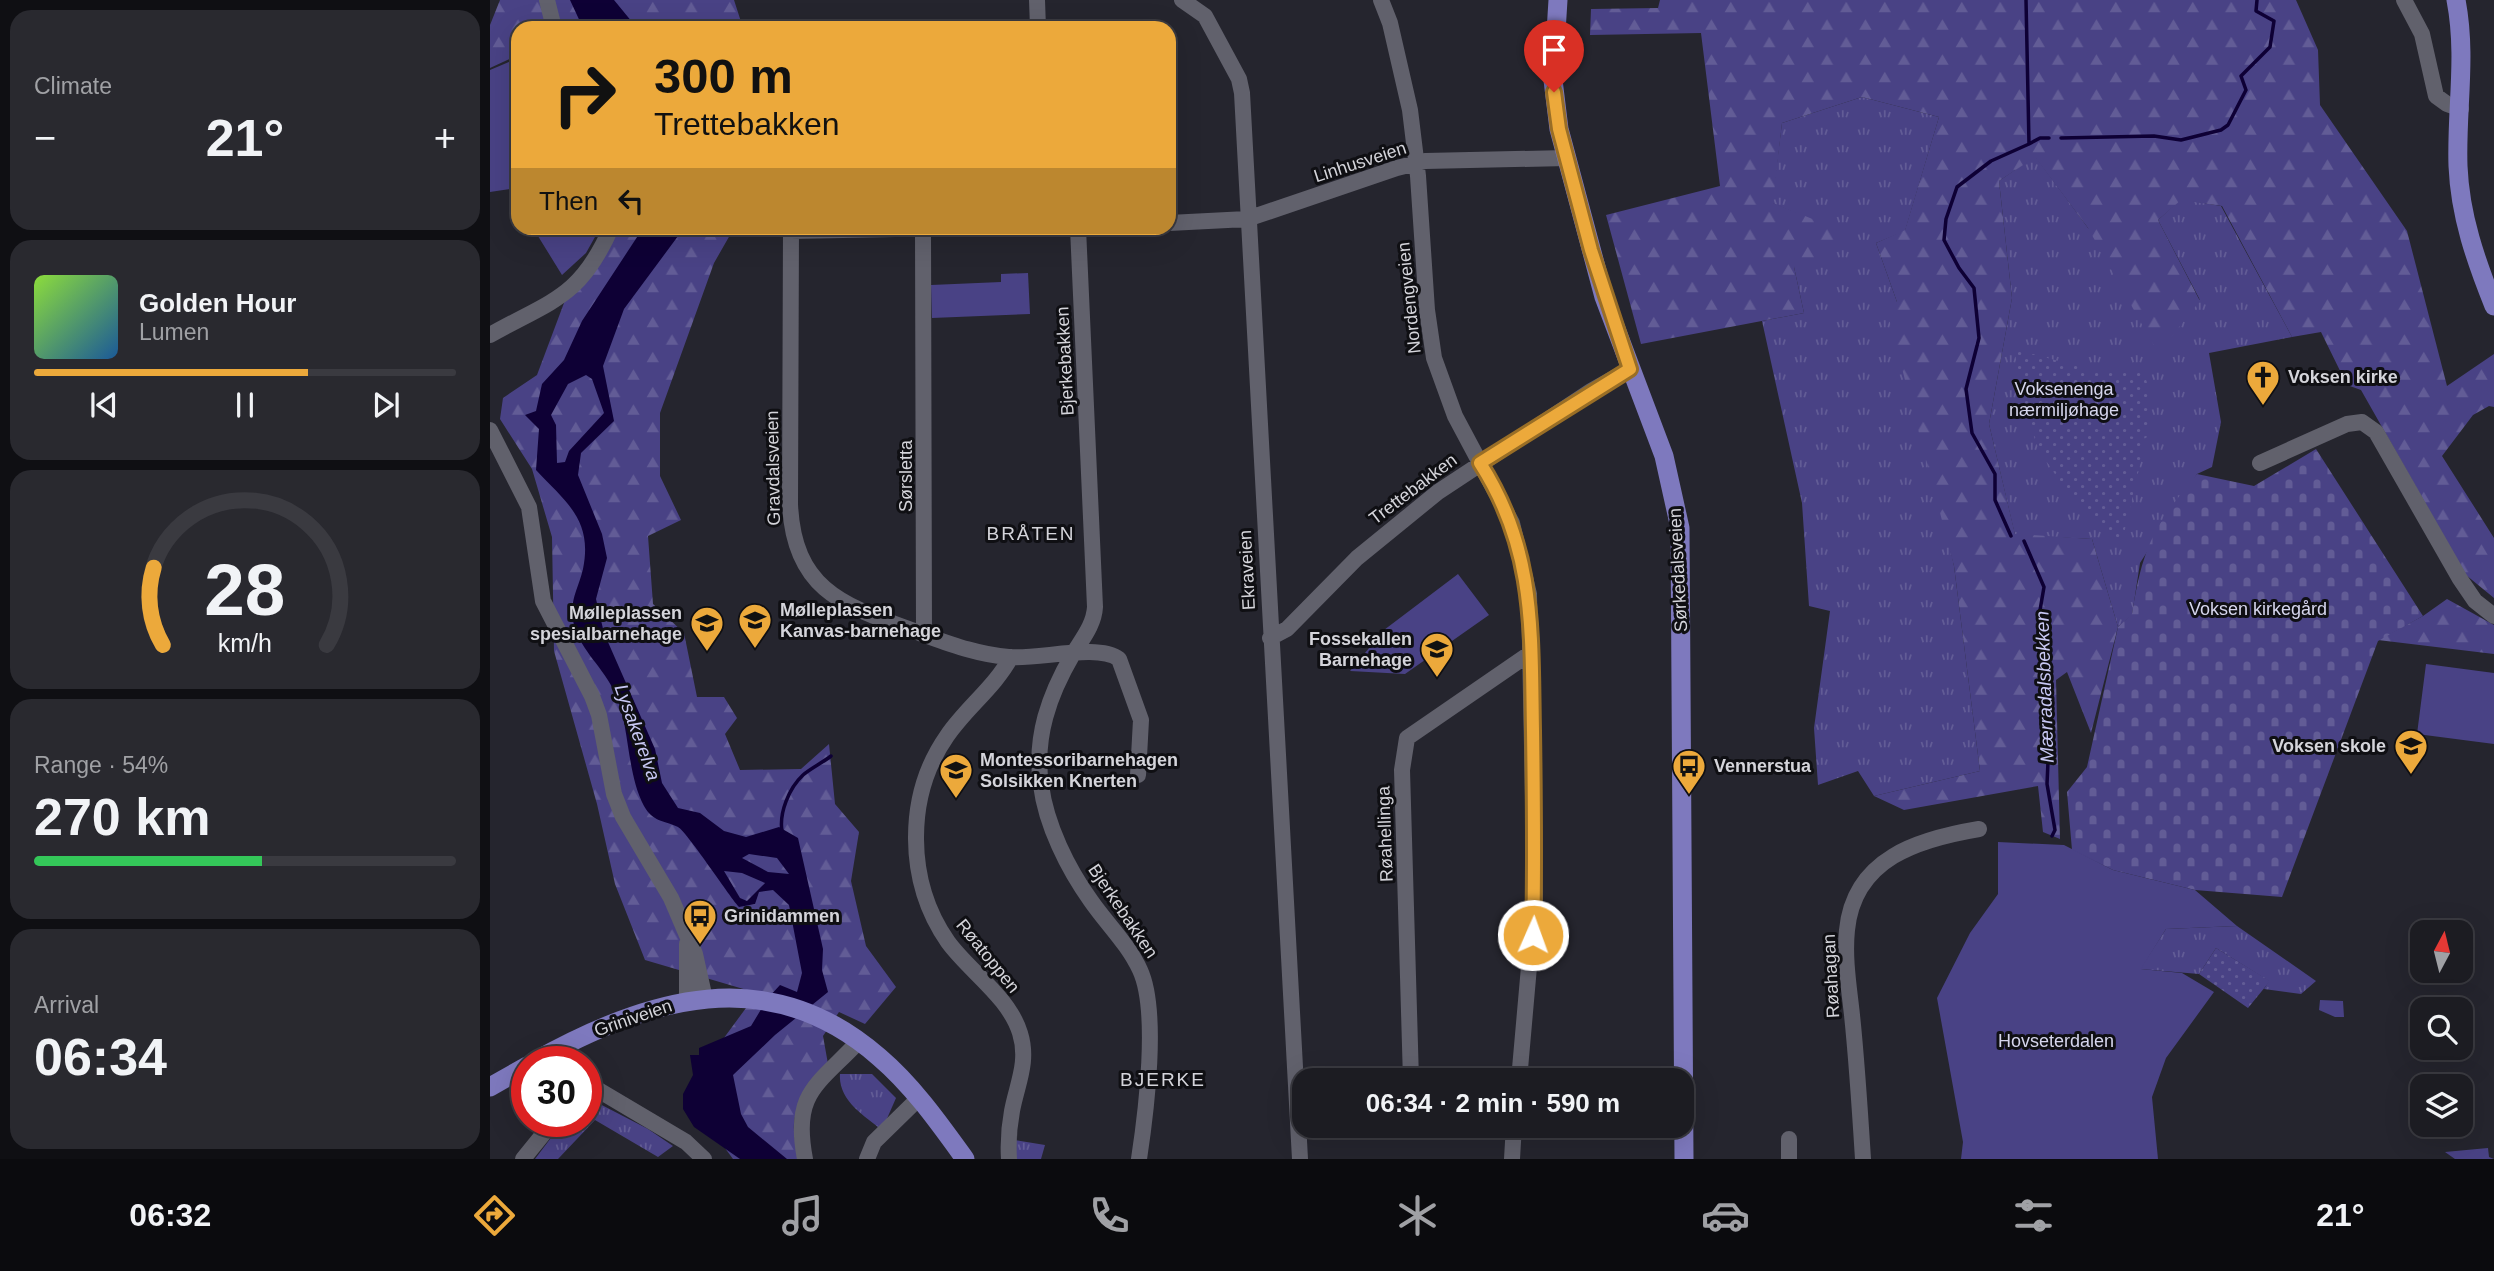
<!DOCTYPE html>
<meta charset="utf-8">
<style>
:root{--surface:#1c1c22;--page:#29292f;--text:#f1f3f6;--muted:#a0a1a5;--line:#3a3a40;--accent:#eca93b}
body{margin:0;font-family:Arial,sans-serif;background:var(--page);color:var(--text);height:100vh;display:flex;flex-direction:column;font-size:26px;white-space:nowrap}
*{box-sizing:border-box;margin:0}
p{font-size:23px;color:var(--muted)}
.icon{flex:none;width:38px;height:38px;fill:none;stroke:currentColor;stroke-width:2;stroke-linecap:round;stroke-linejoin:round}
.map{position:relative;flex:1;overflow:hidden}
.panel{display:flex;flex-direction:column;gap:10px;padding:10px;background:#0f0f13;width:490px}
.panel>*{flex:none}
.hud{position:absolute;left:21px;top:21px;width:665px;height:214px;border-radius:21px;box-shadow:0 7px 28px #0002,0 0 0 2px var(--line);background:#eca93b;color:#111;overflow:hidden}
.needle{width:46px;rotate:7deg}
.tools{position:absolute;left:1920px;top:920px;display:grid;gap:14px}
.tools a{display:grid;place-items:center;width:63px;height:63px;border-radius:14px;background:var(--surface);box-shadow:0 7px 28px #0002,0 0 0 2px var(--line);font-size:35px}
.speed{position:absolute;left:21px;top:1046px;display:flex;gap:14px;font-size:35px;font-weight:700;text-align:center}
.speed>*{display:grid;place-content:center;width:91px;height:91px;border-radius:50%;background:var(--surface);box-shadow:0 7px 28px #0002,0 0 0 2px var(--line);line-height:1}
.speed .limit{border:10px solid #d22;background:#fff;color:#111}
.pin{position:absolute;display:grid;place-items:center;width:60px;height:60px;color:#fff;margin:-72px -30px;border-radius:50% 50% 50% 0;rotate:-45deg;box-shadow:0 0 7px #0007}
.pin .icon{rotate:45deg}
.me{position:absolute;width:77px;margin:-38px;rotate:2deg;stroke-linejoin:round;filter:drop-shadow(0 0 5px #0008)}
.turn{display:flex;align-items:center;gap:24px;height:147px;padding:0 28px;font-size:32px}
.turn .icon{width:91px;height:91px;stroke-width:2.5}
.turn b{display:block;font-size:49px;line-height:60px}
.then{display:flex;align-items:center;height:66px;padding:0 28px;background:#0003;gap:14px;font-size:26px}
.big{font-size:52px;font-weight:600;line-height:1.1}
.panel .card{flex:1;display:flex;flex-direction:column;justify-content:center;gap:10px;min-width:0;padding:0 24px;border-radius:21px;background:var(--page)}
.panel .dial{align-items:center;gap:0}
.dial svg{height:182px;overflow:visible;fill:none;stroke:var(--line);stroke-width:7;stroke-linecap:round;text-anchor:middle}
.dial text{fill:var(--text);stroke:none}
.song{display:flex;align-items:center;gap:21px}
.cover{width:84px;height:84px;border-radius:10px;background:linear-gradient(135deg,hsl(90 70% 55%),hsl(210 70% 35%))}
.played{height:7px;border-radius:4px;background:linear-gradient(90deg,var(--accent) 65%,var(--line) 65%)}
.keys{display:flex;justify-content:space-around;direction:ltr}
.heat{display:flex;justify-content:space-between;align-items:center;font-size:38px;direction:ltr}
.charge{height:10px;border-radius:5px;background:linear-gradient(90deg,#34c759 54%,var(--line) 0)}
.trip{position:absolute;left:802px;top:1068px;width:402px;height:70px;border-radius:21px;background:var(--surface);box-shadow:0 7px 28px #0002,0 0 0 2px var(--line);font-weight:600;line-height:70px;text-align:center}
.tabs{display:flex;height:112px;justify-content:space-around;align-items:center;background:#0b0b0e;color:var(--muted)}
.tabs .icon{width:49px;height:49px}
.tabs .active{color:var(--accent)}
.tabs b{font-size:32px;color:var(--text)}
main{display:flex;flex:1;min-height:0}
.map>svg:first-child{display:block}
.grass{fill:url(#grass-tufts)}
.forest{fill:url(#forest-firs)}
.cemetery{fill:url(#cemetery-stones)}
.park{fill:#494285}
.garden{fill:url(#garden-dots)}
.water{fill:#0e0035;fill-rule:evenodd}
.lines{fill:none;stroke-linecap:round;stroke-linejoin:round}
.stream{stroke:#0e0035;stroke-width:3.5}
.minor{stroke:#61616c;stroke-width:16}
.major{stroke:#7e79be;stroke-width:19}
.route-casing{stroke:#996e26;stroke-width:18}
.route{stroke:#eca93b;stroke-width:12}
.labels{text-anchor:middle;stroke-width:6;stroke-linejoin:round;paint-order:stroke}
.street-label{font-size:18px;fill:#d4d4da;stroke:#0f0f13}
.poi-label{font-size:18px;font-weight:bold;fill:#d4d4da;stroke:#0f0f13;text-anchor:start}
.park-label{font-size:18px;fill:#d6d6ed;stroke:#0f0f13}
.neighbourhood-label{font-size:19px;letter-spacing:2px;fill:#d4d4da;stroke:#0f0f13}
.water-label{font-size:19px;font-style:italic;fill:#c8c8f4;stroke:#0f0f13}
</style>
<main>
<section class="panel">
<div class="card"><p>Climate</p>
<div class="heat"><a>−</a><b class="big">21°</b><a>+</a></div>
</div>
<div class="card">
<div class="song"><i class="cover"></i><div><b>Golden Hour</b><p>Lumen</p></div></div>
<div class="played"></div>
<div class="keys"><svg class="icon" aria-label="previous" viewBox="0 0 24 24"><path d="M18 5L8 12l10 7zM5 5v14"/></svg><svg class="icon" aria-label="pause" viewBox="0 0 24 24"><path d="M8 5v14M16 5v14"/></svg><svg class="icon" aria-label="next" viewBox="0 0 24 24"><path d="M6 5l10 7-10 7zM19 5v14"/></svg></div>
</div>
<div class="card dial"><svg viewBox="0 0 100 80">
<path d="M14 69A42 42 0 1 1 86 69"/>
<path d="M14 69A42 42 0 0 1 10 35" stroke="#eca93b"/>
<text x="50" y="56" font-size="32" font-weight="700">28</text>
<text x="50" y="72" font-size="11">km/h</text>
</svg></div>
<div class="card"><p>Range · 54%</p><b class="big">270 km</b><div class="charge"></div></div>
<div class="card"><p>Arrival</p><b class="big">06:34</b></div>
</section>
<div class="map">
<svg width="2004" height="1159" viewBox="0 0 2004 1159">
<defs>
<pattern id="grass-tufts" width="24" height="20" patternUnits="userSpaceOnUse" patternTransform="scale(1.75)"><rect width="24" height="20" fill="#494285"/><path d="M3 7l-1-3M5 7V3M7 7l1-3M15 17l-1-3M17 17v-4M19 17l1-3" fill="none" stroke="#625c96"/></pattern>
<pattern id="forest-firs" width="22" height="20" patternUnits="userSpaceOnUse" patternTransform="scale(1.75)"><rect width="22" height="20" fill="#494285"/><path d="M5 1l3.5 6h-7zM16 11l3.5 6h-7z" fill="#625c96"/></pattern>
<pattern id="cemetery-stones" width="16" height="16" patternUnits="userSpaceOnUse" patternTransform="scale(1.75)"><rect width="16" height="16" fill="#494285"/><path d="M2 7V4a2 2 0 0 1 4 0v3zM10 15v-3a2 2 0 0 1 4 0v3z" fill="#625c96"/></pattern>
<pattern id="garden-dots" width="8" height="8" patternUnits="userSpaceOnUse" patternTransform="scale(1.75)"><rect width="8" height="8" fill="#494285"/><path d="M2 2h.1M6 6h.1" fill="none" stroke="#625c96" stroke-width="1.8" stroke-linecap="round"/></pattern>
</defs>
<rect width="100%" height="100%" fill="#25252e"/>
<path class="grass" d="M 1372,97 L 1449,117 L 1415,231 L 1386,243 L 1407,302 L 1464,566 L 1490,771 L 1384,796 L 1368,771 L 1328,785 L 1324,728 L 1340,611 L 1319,606 L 1312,503 L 1272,321 L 1314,313 L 1304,267 L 1346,230 L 1282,203 L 1292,123 Z
M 1545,156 L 1598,228 L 1710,300 L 1668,220 L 1691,199 L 1731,206 L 1802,337 L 1719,353 L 1731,422 L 1722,467 L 1707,474 L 1650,563 L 1642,615 L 1628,627 L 1602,539 L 1525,535 L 1499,424 L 1522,298 L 1509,181 Z
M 1747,926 L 1826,981 L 1811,994 L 1774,989 L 1779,981 L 1726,948 L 1709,974 L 1650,969 L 1676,929 Z
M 350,1074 L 382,1074 L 406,1098 L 392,1130 C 374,1116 348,1100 350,1074 Z
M 104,1101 L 158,1129 L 183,1146 L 168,1157 L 105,1120 L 68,1159 L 45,1159 L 73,1122 L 96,1122 L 96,1105 Z
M 524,1140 L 555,1145 L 551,1159 L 523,1159 Z
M 1998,1148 L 1999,1157 L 2004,1159 L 1965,1159 L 1955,1152 Z"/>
<path class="forest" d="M 10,0 L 244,0 L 253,28 L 28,28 L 28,55 L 0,68 L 0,25 Z
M 1170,0 L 1806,0 L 1828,50 L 1830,105 L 1917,231 L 1957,386 L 2004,354 L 2004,407 L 1999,406 L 1983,415 L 1952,456 L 2004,538 L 2004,598 L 1976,575 L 1871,390 L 1857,385 L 1831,332 L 1802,337 L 1732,206 L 1691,200 L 1668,220 L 1710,301 L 1668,353 L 1598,228 L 1545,157 L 1509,181 L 1522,298 L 1499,424 L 1525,534 L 1602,539 L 1628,627 L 1601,733 L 1577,672 L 1566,680 L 1570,839 L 1553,832 L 1548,786 L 1414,810 L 1384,796 L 1490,771 L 1464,566 L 1399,319 L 1407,302 L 1386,243 L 1415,230 L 1449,117 L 1372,97 L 1292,123 L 1283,203 L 1347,229 L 1336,265 L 1304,267 L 1314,313 L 1151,344 L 1116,215 L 1230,186 L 1211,33 L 1100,35 L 1101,9 L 1168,8 Z
M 128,228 L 244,228 L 224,263 L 170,413 L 170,476 L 191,520 L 158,536 L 163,604 L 194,633 L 207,697 L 234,697 L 247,718 L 235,734 L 250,770 L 311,769 L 339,744 L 345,804 L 369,832 L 361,881 L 376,946 L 406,987 L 375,1024 L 349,1012 L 333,1036 L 338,1064 C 312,1095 292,1118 312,1159 L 243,1159 L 210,1114 L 217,1061 L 267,993 L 155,960 L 125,884 L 107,804 L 64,651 L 62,537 L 42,469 L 10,419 L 13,398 L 47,375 L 77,295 Z
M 1957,599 L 2004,625 L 2004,654 L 1888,640 L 1933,616 Z"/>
<path class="cemetery" d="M 1826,449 L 1933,616 L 1888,641 L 1792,897 L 1705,890 L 1623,870 L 1582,850 L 1577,792 L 1597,767 L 1628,627 L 1642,614 C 1653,546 1663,528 1707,474 L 1764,486 Z"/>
<path class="park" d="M 28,58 L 28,202 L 20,189 L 0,192 L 0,70 Z
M 43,228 L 110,228 L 96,253 L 72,275 Z
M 538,273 L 540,314 L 442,318 L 441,285 L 511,282 L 511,274 Z
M 968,574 L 999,615 L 915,674 L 860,671 L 894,630 Z
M 1936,664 L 2004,673 L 2004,744 L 1927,734 Z
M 1508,842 L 1574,845 L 1623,870 L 1705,890 L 1747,926 L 1676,929 L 1651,969 L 1692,973 L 1724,992 L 1676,1058 L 1662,1097 L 1668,1159 L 1471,1159 L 1473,1142 L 1447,998 L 1480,933 L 1508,894 Z
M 1830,1000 L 1853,1001 L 1854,1017 L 1845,1017 L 1829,1010 Z"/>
<path class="garden" d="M 1524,349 L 1598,369 L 1653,369 L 1660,393 L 1659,434 L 1656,438 L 1600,429 L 1656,439 L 1632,542 C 1600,517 1569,485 1549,449 C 1539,430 1529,373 1524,349 Z
M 1726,948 L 1780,981 L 1758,1008 L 1709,974 Z"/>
<path class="water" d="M 80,0 L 124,0 L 147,28 L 93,28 Z
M 153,228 L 194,228 L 134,309 L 113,366 L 124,421 L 91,453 L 88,475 L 112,534 L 117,558 L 106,599 L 114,633 L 165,749 L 172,783 L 188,808 L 210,813 L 234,831 L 256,837 L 289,827 L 308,838 L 333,949 L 332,970 L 338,992 L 285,1035 L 243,1075 L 251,1114 L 258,1127 L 297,1159 L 250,1159 L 204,1127 L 193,1109 L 193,1094 L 203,1075 L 200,1055 L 209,1055 L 209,1048 L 261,1026 L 278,998 L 290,985 L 307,992 L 312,973 L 299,905 L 283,890 L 269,892 L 265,904 L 249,907 C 237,893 197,832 188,827 C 173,820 163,822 154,806 C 136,772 140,724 125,693 C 114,668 91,651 84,625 C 78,602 88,590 93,569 C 103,520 76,502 46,470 L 49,429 L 35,415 L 46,411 L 52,384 L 74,360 L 92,321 ZM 96,375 L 102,379 L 114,413 L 79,451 L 75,462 L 67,463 L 66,425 L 61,415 L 78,384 ZM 259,854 L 287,858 L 299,874 L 278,872 L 252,858 ZM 234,871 L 252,873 L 275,883 L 257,901 L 250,898 Z"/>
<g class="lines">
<path class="stream" d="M 1571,138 L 1664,136 L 1691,140 L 1731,130 L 1738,125 L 1756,90 L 1751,76 L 1780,47 L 1784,21 L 1766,11 L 1767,0
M 1539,144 L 1550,138 L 1559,138
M 1521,536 L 1505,500 L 1505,474 L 1482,433 L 1476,389 L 1489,338 L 1484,288 L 1469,268 L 1454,240 L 1456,219 L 1467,187 L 1501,161 L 1539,144 L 1536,0
M 1534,541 L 1554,587 L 1549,616 L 1556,644 L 1553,748 L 1558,762 L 1557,784 L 1565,830 L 1562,836
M 292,831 C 289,813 299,788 313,775 C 321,768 332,763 341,756"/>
<path class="minor" d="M 57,0 L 64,28
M 547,0 L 548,28
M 692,0 L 715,16 L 749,79 L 752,93 L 810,1159
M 891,0 L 900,23 L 920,110 L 928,176 L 937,310 L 944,358 L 965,416 L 1022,523 L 1039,594 L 1045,899 L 1029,1080
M 1914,0 L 1932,34 L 1946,96 L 1957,104 L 1971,109
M 679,223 L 757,219 L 907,168 L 935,161 L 1077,158
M 301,228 L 300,504 C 304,595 360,607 432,634 C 460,644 489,655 519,657 C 548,660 608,643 629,659 L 651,720 L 648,775
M 433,228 L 434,634
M 588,228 L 605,607 C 604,625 592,639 583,654 C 559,695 544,737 551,785 C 556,825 578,869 601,901 C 617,924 638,944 650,970 C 669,1011 656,1113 649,1159
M 301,231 L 458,228
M 0,335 C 62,300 90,298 121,228
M 0,430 L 39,507 L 53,601 L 102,696 L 109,715 L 124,794 L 133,817 L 181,898 L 205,954 L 215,999
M 1770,463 L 1857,424 L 1872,422 L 1886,432 L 1970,579 L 1985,601 L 2004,616
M 780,638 L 797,629 L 867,558 L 948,492 L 1101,391 L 1140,369
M 197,1001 L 197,944
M 921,1080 L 912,770 L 917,738 L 1042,652
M 96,1089 L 110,1091 L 196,1142 L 214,1159
M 1299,1139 L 1299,1159
M 33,1159 L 63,1122
M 315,1159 C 302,1092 328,1085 369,1041
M 377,1159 L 384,1142 L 429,1098
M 519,1159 C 518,1143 519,1127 522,1111 C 527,1084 539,1062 530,1033 C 519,997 480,972 458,942 C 416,882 415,796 457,736 C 476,708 505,687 521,657
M 1022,1159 L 1024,1125
M 1373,1159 C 1370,1111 1367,1063 1362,1015 C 1359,987 1354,958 1357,930 C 1364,858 1429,839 1489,829"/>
<path class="major" d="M 1068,0 L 1063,80 L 1069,129 L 1114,297 L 1174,456 L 1190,528 L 1194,1159
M 1966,0 C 1977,57 1966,110 1968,166 C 1970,216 1986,261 2004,306
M 43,1062 C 158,998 278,960 389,1057 C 423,1086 449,1123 475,1159
M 0,1087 L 37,1066"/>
</g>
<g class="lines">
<defs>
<path id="route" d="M 1043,935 C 1045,867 1044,799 1043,731 C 1041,632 1046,550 990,463 L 1140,369 L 1101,250 L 1069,129 L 1064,92"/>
</defs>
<use href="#route" class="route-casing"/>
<use href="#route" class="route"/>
</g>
<defs>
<symbol id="church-pin" viewBox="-11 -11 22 30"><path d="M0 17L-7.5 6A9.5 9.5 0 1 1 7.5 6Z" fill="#eca93b" stroke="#0f0f13"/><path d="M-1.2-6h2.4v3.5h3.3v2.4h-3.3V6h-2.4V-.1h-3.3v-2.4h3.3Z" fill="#111"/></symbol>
<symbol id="school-pin" viewBox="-11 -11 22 30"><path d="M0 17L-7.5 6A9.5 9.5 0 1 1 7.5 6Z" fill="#eca93b" stroke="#0f0f13"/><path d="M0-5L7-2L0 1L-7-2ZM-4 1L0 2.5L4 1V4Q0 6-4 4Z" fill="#111"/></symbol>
<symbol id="bus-pin" viewBox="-11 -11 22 30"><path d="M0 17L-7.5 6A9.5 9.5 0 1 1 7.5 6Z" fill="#eca93b" stroke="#0f0f13"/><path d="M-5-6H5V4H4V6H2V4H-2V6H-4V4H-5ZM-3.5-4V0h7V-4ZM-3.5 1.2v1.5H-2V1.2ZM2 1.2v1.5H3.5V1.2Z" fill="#111"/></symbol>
</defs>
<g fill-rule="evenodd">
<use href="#church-pin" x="1754" y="358" width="38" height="52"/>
<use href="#school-pin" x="246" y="601" width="38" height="52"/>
<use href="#school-pin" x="198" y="604" width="38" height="52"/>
<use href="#school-pin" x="928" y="630" width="38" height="52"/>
<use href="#school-pin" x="1902" y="727" width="38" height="52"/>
<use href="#bus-pin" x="1180" y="747" width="38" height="52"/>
<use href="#school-pin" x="447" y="751" width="38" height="52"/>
<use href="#bus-pin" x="191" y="897" width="38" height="52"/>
</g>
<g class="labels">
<g class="street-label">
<text transform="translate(870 162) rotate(-18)" y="6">Linhusveien</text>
<text transform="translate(919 298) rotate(-96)" y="6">Nordengveien</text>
<text transform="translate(575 361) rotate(-93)" y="6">Bjerkebakken</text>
<text transform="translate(283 468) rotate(-91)" y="6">Gravdalsveien</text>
<text transform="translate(416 476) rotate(-90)" y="6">Sørsletta</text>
<text transform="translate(923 489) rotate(-37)" y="6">Trettebakken</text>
<text transform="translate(757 570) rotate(-93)" y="6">Ekraveien</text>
<text transform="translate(1188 570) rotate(-93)" y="6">Sørkedalsveien</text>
<text transform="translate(895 834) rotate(-92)" y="6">Røahellinga</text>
<text transform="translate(633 911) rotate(56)" y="6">Bjerkebakken</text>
<text transform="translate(498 956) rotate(51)" y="6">Røatoppen</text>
<text transform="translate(1341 976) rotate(-93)" y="6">Røahagan</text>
<text transform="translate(143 1018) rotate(-19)" y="6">Griniveien</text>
</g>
<g class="poi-label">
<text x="1798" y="383">Voksen kirke</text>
<text x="290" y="616">Mølleplassen<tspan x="290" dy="21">Kanvas-barnehage</tspan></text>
<text x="192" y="619" text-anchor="end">Mølleplassen<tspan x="192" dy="21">spesialbarnehage</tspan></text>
<text x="922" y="645" text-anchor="end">Fossekallen<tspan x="922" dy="21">Barnehage</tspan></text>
<text x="1896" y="752" text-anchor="end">Voksen skole</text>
<text x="490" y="766">Montessoribarnehagen<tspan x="490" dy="21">Solsikken Knerten</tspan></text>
<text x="1224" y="772">Vennerstua</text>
<text x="234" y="922">Grinidammen</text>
</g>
<g class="park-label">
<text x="1574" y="395">Voksenenga<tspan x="1574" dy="21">nærmiljøhage</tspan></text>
<text x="1768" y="615">Voksen kirkegård</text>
<text x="1566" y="1047">Hovseterdalen</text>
</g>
<g class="neighbourhood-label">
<text x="541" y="540">BRÅTEN</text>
<text x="673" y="1086">BJERKE</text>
</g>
<g class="water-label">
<text transform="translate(1554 687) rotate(-92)" y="7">Mærradalsbekken</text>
<text transform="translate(148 732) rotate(70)" y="7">Lysakerelva</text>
</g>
</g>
</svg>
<div class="tools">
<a><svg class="needle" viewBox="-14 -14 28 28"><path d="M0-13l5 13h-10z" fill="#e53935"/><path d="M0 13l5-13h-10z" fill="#a0a1a5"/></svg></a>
<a><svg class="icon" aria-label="search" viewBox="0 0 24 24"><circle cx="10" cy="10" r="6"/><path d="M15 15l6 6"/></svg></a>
<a><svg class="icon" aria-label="layers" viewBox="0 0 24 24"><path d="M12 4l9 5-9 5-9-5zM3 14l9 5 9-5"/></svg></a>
</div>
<div class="speed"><div class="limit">30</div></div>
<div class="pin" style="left:1064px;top:92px;background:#d93025"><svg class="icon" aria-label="arrive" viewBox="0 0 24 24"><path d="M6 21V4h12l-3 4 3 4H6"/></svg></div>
<svg class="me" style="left:1043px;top:935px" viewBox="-20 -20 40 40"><circle r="17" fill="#eca93b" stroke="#fff" stroke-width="3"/><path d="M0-11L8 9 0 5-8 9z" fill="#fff"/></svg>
<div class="trip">06:34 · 2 min · 590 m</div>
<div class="hud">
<div class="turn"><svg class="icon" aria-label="right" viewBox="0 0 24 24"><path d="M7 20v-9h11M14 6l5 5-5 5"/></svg><div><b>300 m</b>Trettebakken</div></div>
<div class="then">Then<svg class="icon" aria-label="left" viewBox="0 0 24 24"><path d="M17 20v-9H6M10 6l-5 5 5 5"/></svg></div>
</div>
</div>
</main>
<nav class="tabs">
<b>06:32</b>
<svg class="icon active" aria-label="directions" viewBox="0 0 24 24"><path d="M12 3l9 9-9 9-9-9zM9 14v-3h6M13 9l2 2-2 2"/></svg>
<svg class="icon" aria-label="music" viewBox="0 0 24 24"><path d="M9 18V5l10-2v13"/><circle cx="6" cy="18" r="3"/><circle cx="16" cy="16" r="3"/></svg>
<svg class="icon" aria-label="phone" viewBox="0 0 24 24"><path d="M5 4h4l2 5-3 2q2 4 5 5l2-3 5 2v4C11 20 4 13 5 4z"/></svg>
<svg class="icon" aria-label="climate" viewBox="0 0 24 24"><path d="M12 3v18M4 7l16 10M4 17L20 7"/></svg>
<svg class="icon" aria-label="car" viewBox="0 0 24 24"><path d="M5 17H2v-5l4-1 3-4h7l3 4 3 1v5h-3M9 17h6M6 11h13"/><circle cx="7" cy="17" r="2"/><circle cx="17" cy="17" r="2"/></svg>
<svg class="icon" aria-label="filters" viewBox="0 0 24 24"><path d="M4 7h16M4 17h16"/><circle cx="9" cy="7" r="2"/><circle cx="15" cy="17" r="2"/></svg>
<b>21°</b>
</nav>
